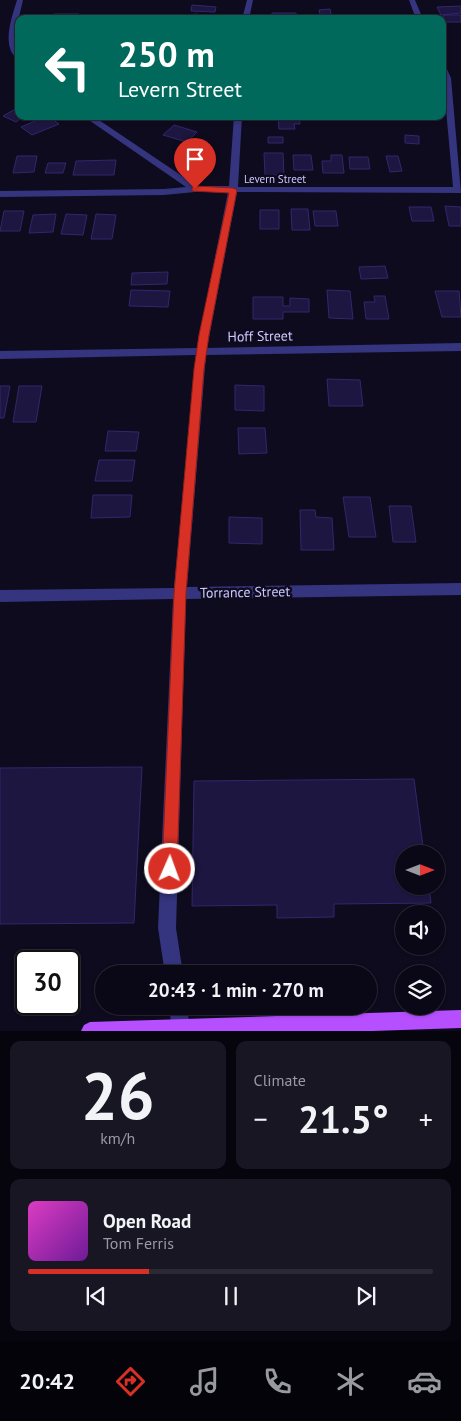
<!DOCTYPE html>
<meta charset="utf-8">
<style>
:root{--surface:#0a0816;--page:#181623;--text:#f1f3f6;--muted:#999aa1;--line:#2a2935;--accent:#d93025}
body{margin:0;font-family:"PT Sans",sans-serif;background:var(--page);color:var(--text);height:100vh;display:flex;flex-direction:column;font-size:19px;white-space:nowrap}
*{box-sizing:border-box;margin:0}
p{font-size:16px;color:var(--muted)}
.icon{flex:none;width:28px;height:28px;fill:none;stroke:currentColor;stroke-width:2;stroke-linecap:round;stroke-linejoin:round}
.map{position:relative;height:1031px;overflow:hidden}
.drawer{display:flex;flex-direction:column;gap:10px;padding:10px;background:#06040c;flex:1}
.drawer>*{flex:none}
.top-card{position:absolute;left:15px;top:15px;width:431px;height:105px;border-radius:10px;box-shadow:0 1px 4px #0004,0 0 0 1px var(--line);background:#00695c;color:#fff;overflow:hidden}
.needle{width:32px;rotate:90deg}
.fabs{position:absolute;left:395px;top:845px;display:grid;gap:10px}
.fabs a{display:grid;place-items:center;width:50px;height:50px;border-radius:50%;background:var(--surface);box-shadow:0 1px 4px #0004,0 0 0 1px var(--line);font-size:25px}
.speed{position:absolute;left:15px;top:950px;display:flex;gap:10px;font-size:25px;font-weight:700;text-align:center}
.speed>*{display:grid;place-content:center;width:65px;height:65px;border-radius:50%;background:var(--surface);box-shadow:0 1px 4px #0004,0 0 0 1px var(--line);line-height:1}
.speed .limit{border:2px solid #111;border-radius:8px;background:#fff;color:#111}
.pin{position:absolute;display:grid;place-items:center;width:42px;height:42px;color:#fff;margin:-51px -21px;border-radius:50% 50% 50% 0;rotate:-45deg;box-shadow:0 0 5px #0007}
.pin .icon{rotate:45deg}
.me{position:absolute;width:55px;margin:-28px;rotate:2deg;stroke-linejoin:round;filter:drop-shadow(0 0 4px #0008)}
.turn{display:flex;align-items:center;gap:18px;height:105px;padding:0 20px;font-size:22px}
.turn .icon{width:65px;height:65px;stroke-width:2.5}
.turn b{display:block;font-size:35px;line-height:42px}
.big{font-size:38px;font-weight:700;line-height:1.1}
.drawer .card{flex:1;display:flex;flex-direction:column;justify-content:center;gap:8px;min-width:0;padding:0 18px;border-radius:10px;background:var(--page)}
.drawer .dial{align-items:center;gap:0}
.dial b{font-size:65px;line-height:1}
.song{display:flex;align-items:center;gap:15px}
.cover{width:60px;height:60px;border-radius:8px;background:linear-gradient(135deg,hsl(310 70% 55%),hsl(280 70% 35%))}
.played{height:5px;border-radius:2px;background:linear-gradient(90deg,var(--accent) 30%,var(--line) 30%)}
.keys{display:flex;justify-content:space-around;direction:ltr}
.heat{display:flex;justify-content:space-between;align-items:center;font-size:28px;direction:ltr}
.drawer .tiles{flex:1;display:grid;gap:10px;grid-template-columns:1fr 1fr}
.card:last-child{grid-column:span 2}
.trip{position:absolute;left:95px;top:965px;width:282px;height:50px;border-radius:25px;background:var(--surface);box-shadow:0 1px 4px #0004,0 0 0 1px var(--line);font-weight:700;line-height:50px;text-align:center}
.dock{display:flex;height:80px;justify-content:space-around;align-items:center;background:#040309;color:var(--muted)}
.dock .icon{width:35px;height:35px}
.dock .selected{color:var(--accent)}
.dock b{font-size:22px;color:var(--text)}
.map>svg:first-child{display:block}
.building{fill:#1d1640;stroke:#32276d}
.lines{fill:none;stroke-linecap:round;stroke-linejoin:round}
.street{fill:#34347f;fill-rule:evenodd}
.primary{fill:#b64fff;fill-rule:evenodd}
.route{fill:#d93025;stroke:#8d1f18}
.labels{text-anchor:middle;stroke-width:5;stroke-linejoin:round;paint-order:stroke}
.far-street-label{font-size:11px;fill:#ccc8ff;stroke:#0e0b1e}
.street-label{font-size:14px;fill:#ccc8ff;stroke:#0e0b1e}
</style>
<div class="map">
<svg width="461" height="1031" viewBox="0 0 461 1031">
<rect width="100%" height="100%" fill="#0e0b1e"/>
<path class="building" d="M 192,5 L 216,7 L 215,12 L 191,11 Z
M 461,6 L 461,13 L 441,15 L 437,7 Z
M 330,9 L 332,18 L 321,18 L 319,10 Z
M 272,13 L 296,13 L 297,19 L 272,19 Z
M 54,14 L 79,14 L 78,19 L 53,19 Z
M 194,14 L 217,16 L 216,19 L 193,19 Z
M 443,15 L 461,15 L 461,22 L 445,22 Z
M 19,107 L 19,116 L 24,116 L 16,122 L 3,116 Z
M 47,116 L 59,124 L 32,135 L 21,127 Z
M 278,116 L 299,116 L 300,124 L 294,124 L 295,129 L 279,129 Z
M 174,125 L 197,132 L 187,142 L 163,135 Z
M 405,135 L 419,136 L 419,144 L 405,143 Z
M 268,137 L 283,137 L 283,143 L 268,143 Z
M 264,153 L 283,153 L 284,175 L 265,175 Z
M 293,155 L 311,155 L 313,170 L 294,170 Z
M 331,155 L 342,155 L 344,173 L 323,173 L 322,161 L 331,161 Z
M 17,156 L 37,156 L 34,172 L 13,173 Z
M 386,156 L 398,156 L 402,171 L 390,172 Z
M 349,157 L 368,157 L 370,169 L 350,169 Z
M 116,160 L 114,175 L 73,175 L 76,161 Z
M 48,163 L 66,163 L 63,173 L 45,173 Z
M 445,206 L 461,207 L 461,226 L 449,226 Z
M 409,207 L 431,207 L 434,221 L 412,221 Z
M 291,209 L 308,209 L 310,230 L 292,230 Z
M 260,210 L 279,210 L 279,229 L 260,229 Z
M 4,211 L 24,211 L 20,231 L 0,231 Z
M 313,211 L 336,211 L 338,226 L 315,226 Z
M 56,214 L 53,232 L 29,233 L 33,215 Z
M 66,214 L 87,215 L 83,235 L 61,234 Z
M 96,214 L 116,215 L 112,239 L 91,239 Z
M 385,266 L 388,278 L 361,279 L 359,267 Z
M 168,272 L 167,284 L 131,285 L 132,273 Z
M 131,290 L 170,291 L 168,307 L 129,306 Z
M 327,290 L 350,291 L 353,319 L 329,318 Z
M 435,291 L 459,291 L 461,317 L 442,317 Z
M 374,296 L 385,296 L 389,319 L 366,319 L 364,302 L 375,302 Z
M 253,297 L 283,297 L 283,306 L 290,306 L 290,298 L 309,299 L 309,312 L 283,312 L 283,319 L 253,319 Z
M 327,379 L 360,380 L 363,406 L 329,406 Z
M 235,385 L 264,386 L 264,411 L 235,410 Z
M 0,386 L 10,386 L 4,418 L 0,418 Z
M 19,386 L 42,386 L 36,422 L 13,422 Z
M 238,428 L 265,428 L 267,453 L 239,454 Z
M 108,431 L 139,432 L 136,451 L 105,451 Z
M 99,460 L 135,460 L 132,481 L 95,481 Z
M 93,495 L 132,495 L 130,517 L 91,518 Z
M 343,497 L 370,497 L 376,537 L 349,537 Z
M 389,506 L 411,506 L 416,542 L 393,542 Z
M 300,510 L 315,510 L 316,517 L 332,518 L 334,550 L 301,550 Z
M 229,517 L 262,518 L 262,544 L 229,543 Z
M 142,767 L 134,923 L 0,924 L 0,768 Z
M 414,779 L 424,854 L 404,854 L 404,886 L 429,886 L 431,903 L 334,904 L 334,917 L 277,918 L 277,905 L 192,906 L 194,781 Z"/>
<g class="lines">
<path class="street" d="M 17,0 L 23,0 L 16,30 L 19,60 C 0,48 12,17 17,0 Z
M 247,0 L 253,0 L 249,19 L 242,19 Z
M 409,0 L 415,0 L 423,19 L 416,19 Z
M 442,65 L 446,67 L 451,78 L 461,193 L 237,192 L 207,348 L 461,343 L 461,351 L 206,355 L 187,587 L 461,583 L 461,595 L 186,599 L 176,928 L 183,974 L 165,974 L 158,928 L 173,599 L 0,602 L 0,590 L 174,588 L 196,355 L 0,359 L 0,351 L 197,348 L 228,192 L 195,192 L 164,195 L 0,197 L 0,191 L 164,189 L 186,187 L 83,116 L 93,116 L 197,186 L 229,186 L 234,116 L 242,116 L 238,187 L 453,187 Z
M 169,1006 L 187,1006 L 190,1031 L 172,1031 Z"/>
<path class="primary" d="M 461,1010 L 461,1028 L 372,1031 L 81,1031 L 84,1025 L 90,1022 Z"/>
</g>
<path class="route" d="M 195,186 L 233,188 L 237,190 L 209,335 L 204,369 L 186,593 L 177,869 L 175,874 L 170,876 L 164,874 L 162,869 L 174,593 L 194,369 L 199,335 L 229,193 L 192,191 L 192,187 Z"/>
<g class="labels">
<g class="far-street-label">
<text x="275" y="183">Levern Street</text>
</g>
<g class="street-label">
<text transform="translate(260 336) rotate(-1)" y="5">Hoff Street</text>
<text transform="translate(245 592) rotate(-1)" y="5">Torrance Street</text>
</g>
</g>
</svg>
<div class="fabs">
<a><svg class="needle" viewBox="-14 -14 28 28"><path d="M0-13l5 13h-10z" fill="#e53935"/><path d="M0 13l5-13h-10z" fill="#999aa1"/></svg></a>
<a><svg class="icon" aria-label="sound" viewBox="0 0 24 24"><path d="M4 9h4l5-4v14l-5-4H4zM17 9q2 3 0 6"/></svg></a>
<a><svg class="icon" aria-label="layers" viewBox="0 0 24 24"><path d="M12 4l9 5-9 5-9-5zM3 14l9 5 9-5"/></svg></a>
</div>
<div class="speed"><div class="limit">30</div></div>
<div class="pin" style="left:195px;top:189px;background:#d93025"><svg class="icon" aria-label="arrive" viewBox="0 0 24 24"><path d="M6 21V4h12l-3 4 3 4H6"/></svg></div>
<svg class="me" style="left:170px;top:869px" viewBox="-20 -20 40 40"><circle r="17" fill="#d93025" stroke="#fff" stroke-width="3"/><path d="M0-11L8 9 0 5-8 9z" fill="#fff"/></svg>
<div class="trip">20:43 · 1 min · 270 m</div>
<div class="top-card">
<div class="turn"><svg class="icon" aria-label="left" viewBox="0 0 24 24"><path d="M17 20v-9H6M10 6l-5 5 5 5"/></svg><div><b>250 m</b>Levern Street</div></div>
</div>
</div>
<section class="drawer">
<div class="tiles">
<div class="card dial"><b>26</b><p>km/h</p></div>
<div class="card"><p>Climate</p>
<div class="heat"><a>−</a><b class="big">21.5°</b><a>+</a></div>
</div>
<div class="card">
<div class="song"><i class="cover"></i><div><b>Open Road</b><p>Tom Ferris</p></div></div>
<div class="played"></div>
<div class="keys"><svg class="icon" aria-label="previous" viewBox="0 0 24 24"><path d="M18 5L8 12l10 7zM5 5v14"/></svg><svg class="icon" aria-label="pause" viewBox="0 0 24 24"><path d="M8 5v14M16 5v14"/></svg><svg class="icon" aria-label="next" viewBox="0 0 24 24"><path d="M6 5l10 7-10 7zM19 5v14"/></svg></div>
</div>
</div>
</section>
<nav class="dock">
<b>20:42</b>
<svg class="icon selected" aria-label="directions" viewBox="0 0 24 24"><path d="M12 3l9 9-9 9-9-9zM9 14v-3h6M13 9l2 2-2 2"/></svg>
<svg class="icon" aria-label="music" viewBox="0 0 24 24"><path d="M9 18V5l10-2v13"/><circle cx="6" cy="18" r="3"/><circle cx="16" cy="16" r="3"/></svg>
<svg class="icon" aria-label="phone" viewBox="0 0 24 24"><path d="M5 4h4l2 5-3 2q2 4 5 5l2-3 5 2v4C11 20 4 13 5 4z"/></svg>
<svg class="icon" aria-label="climate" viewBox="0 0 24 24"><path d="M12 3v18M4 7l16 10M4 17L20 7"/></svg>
<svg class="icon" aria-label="car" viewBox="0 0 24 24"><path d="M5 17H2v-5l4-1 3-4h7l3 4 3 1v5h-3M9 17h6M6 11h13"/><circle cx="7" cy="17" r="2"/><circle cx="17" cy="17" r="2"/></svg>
</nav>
